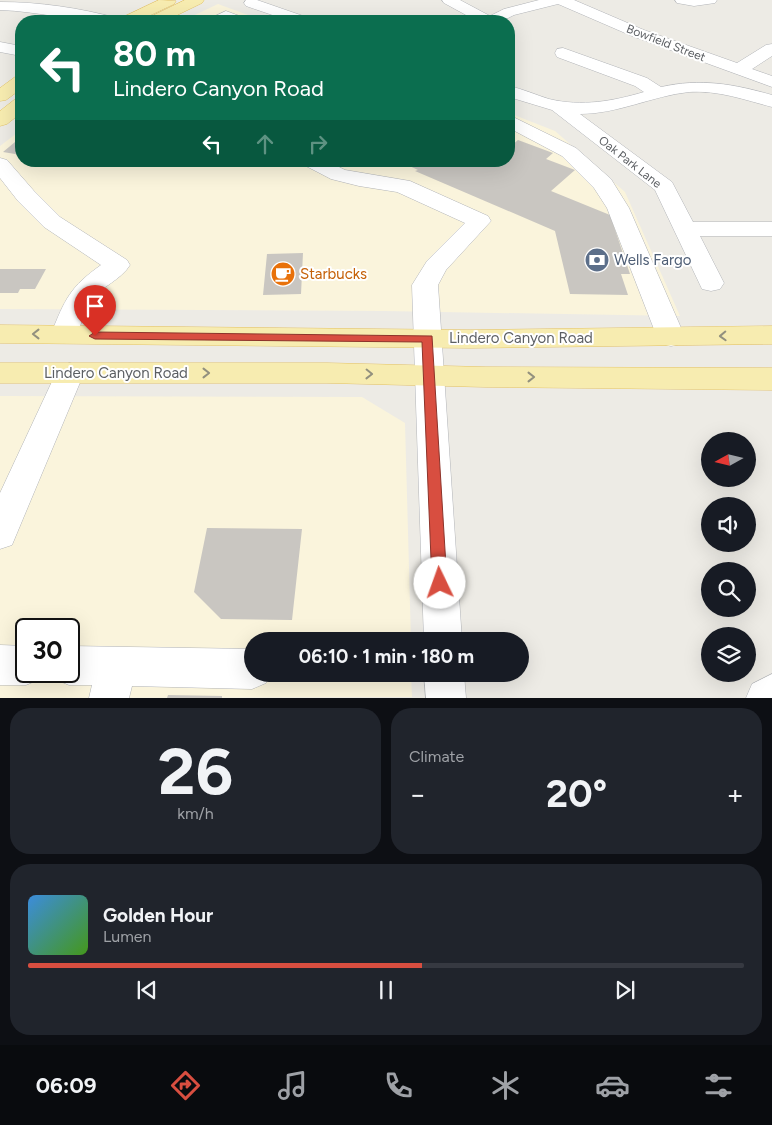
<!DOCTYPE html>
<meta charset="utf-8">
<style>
:root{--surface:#171b24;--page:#20242c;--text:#f1f3f6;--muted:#9ea1a6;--line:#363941;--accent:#d84e40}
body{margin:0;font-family:Figtree,sans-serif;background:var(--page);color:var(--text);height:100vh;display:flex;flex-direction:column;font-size:19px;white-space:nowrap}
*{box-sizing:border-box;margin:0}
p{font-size:16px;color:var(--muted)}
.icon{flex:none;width:28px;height:28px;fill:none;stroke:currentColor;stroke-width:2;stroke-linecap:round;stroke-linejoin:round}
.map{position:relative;height:698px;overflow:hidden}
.sheet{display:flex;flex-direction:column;gap:10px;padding:10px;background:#0d0f14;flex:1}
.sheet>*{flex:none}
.guide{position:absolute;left:15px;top:15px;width:500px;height:152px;border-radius:20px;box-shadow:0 5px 20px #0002;background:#0b6e4f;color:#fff;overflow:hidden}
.needle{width:32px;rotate:262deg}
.fabs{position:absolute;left:701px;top:432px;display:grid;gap:10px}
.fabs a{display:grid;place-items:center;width:55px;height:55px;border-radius:50%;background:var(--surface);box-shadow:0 5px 20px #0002;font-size:25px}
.speed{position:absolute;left:15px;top:618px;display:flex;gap:10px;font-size:25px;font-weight:700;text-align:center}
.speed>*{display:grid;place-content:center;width:65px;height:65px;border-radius:50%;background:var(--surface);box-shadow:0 5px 20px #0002;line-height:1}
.speed .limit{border:2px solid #111;border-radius:8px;background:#fff;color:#111}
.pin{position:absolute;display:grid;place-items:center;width:42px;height:42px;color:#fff;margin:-51px -21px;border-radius:50% 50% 50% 0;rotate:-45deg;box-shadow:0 0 5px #0007}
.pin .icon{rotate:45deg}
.me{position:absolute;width:55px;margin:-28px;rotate:357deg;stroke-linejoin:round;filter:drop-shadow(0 0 4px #0008)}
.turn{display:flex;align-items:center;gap:18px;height:105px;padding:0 15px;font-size:22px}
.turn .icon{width:65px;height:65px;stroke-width:2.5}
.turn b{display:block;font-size:35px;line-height:42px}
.lanes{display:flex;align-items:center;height:48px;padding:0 15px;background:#0003;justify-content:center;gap:25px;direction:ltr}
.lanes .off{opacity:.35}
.big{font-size:38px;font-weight:700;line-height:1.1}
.sheet .card{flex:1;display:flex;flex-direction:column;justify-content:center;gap:8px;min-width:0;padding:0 18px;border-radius:20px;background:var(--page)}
.sheet .dial{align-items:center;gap:0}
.dial b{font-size:65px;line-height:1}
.song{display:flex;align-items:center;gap:15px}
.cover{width:60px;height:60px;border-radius:8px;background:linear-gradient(135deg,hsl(210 70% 55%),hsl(100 70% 35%))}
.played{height:5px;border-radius:2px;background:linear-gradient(90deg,var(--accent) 55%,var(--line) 55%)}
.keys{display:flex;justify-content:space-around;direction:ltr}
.heat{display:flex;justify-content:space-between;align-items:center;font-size:28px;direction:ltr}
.sheet .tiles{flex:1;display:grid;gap:10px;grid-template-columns:1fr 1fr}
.card:last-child{grid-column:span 2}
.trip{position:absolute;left:244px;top:632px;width:285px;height:50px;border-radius:25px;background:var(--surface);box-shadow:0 5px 20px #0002;font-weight:700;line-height:50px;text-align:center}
.tab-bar{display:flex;height:80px;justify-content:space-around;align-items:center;background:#090b0e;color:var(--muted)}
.tab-bar .icon{width:35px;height:35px}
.tab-bar .current{color:var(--accent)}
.tab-bar b{font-size:22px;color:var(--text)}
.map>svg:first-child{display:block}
.commercial{fill:#faf4dc;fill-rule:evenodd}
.building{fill:#c9c6c1}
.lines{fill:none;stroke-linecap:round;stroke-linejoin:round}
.minor-casing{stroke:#b2b4b8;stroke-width:1}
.major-casing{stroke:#e3c268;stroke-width:1}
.minor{fill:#fff;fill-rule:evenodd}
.major{fill:#f7ecb0;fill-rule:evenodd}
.oneway{stroke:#92907e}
.route{fill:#d84e40;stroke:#8c332a}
.labels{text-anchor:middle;stroke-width:4;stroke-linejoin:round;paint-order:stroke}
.far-street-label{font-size:12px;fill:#5c5f63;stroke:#fff}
.service-label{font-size:15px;fill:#4e5e75;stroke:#fff;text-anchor:start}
.food-label{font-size:15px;fill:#c56008;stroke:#fff;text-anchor:start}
.street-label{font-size:15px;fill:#5c5f63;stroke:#fff}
</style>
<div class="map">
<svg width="772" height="698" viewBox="0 0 772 698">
<rect width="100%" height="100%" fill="#edebe5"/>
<path class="commercial" d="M 218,4 L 264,21 L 182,21 Z
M 509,113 L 555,131 L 625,192 L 680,316 L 384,311 L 0,309 L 0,146 L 21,130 L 21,161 L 509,161 Z
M 0,396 L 362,397 L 405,423 L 411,641 L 252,641 L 252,674 L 411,674 L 412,697 L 0,698 ZM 26,629 L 69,629 L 69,671 L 26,671 Z"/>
<path class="building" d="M 21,137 L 21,155 L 3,152 Z
M 518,140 L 553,153 L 546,159 L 575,170 L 551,191 L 610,215 L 630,274 L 621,274 L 628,295 L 570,294 L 555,231 L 415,171 L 418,170 L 399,161 L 509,161 L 509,145 L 511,146 Z
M 303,253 L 301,294 L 263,295 L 267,254 Z
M 0,269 L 46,269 L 35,289 L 20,289 L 18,293 L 0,293 Z
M 207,528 L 302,529 L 292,620 L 221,619 L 194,592 Z
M 168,695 L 222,696 L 222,698 L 167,698 Z"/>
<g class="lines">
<defs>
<path id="minor" d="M 246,0 L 257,0 L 309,18 L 312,21 L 290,21 L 246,6 L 244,3 Z
M 442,0 L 460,0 L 490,16 L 504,9 L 539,0 L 574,0 L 644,30 L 737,63 L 766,45 L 772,44 L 772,56 L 752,69 L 772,76 L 772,87 L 632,36 L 558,4 L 514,15 L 502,21 L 477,21 L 444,3 Z
M 675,0 L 717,0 L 715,3 L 694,6 L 677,3 Z
M 0,2 C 40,2 79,8 117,18 L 120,21 C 81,24 40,11 0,10 Z
M 226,11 L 245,18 L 248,21 L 208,21 L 211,18 Z
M 0,42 L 21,46 L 21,56 L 0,52 Z
M 563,48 L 647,78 L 661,87 C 700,78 734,84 772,95 L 772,107 C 745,100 718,90 689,92 C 652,96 618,114 580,114 L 672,182 L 693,222 L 772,222 L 772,236 L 700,236 L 724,283 L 720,289 L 711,291 L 702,289 L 655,190 L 552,110 L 509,97 L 509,86 C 523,89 536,95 549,99 C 582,107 613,101 644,92 L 635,86 L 557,57 L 555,53 L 557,49 Z
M 509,115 L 576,148 L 611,179 L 629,208 L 685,337 L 681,344 L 671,346 L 661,344 L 657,337 L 607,208 L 594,188 L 562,156 L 509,128 Z
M 0,158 L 7,160 L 34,191 L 60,217 L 127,260 L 130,265 C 121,280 102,286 91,300 C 83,311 81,328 74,341 L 64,343 L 54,341 L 51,334 C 65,299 70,287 101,265 L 44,227 L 18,201 L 0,178 Z
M 301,161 L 327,161 L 345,170 L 410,181 L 488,216 L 491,221 L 446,270 L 438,285 L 462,641 L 424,641 L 412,285 L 427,261 L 465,223 L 397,192 L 359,186 L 331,179 L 304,165 Z
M 70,363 L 80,366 L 84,373 L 12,545 L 0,549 L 0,493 L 56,373 L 60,366 Z
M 0,645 L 26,646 L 26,671 L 43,671 L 40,679 L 26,685 L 0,685 Z
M 69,646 L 252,649 L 252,674 L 270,674 L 266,683 L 252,689 L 132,686 L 129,698 L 89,698 L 92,685 L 69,685 L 55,679 L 52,671 L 69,671 Z
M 424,674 L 464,674 L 466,698 L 426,698 Z
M 772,674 L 772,698 L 746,698 L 752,684 Z"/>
<path id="major" d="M 159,0 L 176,1 L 174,4 L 138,21 L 118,21 L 121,18 Z
M 185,0 L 204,0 L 202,3 L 165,21 L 145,21 L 148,18 Z
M 21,76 L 21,89 L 6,100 L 0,101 L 0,88 L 15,77 Z
M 21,98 L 21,113 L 7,124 L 0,126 L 0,111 L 14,100 Z
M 0,325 L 470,330 L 772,326 L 772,344 L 470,348 L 0,343 Z
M 0,363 L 327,363 L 485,367 L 772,368 L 772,390 L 485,387 L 327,383 L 0,383 Z"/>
</defs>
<use href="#minor" class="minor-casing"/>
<use href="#major" class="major-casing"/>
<use href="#minor" class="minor"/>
<use href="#major" class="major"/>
</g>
<defs><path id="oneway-chevron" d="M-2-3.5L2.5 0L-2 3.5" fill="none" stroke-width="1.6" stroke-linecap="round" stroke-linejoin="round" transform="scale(1.25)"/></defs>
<g class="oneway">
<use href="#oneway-chevron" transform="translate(36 334) rotate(180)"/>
<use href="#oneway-chevron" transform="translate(723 336) rotate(178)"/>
<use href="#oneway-chevron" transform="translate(206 373)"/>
<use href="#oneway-chevron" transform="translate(369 374) rotate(1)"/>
<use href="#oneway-chevron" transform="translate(531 377)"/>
</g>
<path class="route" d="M 95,332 L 432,336 L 447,583 L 445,588 L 440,590 L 434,588 L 432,583 L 422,342 L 95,339 L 89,336 Z"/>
<defs>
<symbol id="bank-disc" viewBox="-11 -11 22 22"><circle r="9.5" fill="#5c6f8a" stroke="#fff"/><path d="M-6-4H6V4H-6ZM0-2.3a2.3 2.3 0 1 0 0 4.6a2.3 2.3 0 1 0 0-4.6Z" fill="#fff"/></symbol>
<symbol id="cafe-disc" viewBox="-11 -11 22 22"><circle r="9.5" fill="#e8710a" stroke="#fff"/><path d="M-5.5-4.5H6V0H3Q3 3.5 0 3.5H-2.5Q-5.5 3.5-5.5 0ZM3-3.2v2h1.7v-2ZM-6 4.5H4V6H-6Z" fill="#fff"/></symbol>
</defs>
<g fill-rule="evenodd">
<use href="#bank-disc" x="583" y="246" width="28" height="28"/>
<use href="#cafe-disc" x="269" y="260" width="28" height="28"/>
</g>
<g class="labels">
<g class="far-street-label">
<text transform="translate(666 43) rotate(21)" y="4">Bowfield Street</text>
<text transform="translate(630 162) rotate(38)" y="4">Oak Park Lane</text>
</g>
<g class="service-label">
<text x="614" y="265">Wells Fargo</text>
</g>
<g class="food-label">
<text x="300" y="279">Starbucks</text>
</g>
<g class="street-label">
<text x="521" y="343">Lindero Canyon Road</text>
<text x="116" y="378">Lindero Canyon Road</text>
</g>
</g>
</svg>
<div class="fabs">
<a><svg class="needle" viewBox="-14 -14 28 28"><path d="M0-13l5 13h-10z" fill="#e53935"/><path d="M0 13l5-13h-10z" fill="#9ea1a6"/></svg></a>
<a><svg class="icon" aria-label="sound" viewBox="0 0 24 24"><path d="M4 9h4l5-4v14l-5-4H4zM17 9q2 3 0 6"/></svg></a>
<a><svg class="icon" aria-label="search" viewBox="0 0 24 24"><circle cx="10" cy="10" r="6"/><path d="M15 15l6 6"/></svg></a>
<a><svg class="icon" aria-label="layers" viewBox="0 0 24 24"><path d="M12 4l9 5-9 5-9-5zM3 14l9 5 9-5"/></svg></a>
</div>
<div class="speed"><div class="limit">30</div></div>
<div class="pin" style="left:95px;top:336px;background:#d93025"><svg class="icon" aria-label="arrive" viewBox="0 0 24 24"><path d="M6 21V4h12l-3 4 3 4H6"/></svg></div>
<svg class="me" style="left:440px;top:583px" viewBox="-20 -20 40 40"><circle r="19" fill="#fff"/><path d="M0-13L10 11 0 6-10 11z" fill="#d84e40"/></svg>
<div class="trip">06:10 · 1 min · 180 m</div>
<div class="guide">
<div class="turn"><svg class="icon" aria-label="left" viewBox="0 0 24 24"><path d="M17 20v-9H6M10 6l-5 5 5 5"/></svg><div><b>80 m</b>Lindero Canyon Road</div></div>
<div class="lanes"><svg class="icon" aria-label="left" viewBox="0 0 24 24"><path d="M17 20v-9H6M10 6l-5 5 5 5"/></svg><svg class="icon off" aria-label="ahead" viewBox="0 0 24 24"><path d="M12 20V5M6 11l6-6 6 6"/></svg><svg class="icon off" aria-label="right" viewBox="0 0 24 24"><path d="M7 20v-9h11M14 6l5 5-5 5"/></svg></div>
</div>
</div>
<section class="sheet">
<div class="tiles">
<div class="card dial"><b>26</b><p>km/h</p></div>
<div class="card"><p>Climate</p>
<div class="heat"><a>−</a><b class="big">20°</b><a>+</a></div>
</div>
<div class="card">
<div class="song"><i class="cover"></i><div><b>Golden Hour</b><p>Lumen</p></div></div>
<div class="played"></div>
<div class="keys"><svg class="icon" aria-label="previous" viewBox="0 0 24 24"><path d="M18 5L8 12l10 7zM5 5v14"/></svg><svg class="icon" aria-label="pause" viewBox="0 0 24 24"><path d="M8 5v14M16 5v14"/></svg><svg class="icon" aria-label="next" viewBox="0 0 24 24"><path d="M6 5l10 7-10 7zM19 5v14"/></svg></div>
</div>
</div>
</section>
<nav class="tab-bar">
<b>06:09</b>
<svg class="icon current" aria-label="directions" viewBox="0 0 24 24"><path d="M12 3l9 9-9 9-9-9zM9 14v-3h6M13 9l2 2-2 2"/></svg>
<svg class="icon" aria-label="music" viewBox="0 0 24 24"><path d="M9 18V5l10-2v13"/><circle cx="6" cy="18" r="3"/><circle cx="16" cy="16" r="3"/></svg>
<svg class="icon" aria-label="phone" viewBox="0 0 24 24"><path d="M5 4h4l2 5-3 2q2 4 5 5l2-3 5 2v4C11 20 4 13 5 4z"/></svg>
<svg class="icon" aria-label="climate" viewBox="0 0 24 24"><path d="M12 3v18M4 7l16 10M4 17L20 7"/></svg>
<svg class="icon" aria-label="car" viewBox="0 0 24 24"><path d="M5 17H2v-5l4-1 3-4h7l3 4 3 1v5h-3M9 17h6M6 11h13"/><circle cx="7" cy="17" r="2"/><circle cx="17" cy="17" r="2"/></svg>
<svg class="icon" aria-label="filters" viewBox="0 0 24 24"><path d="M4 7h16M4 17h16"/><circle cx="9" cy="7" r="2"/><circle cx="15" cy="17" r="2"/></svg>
</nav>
